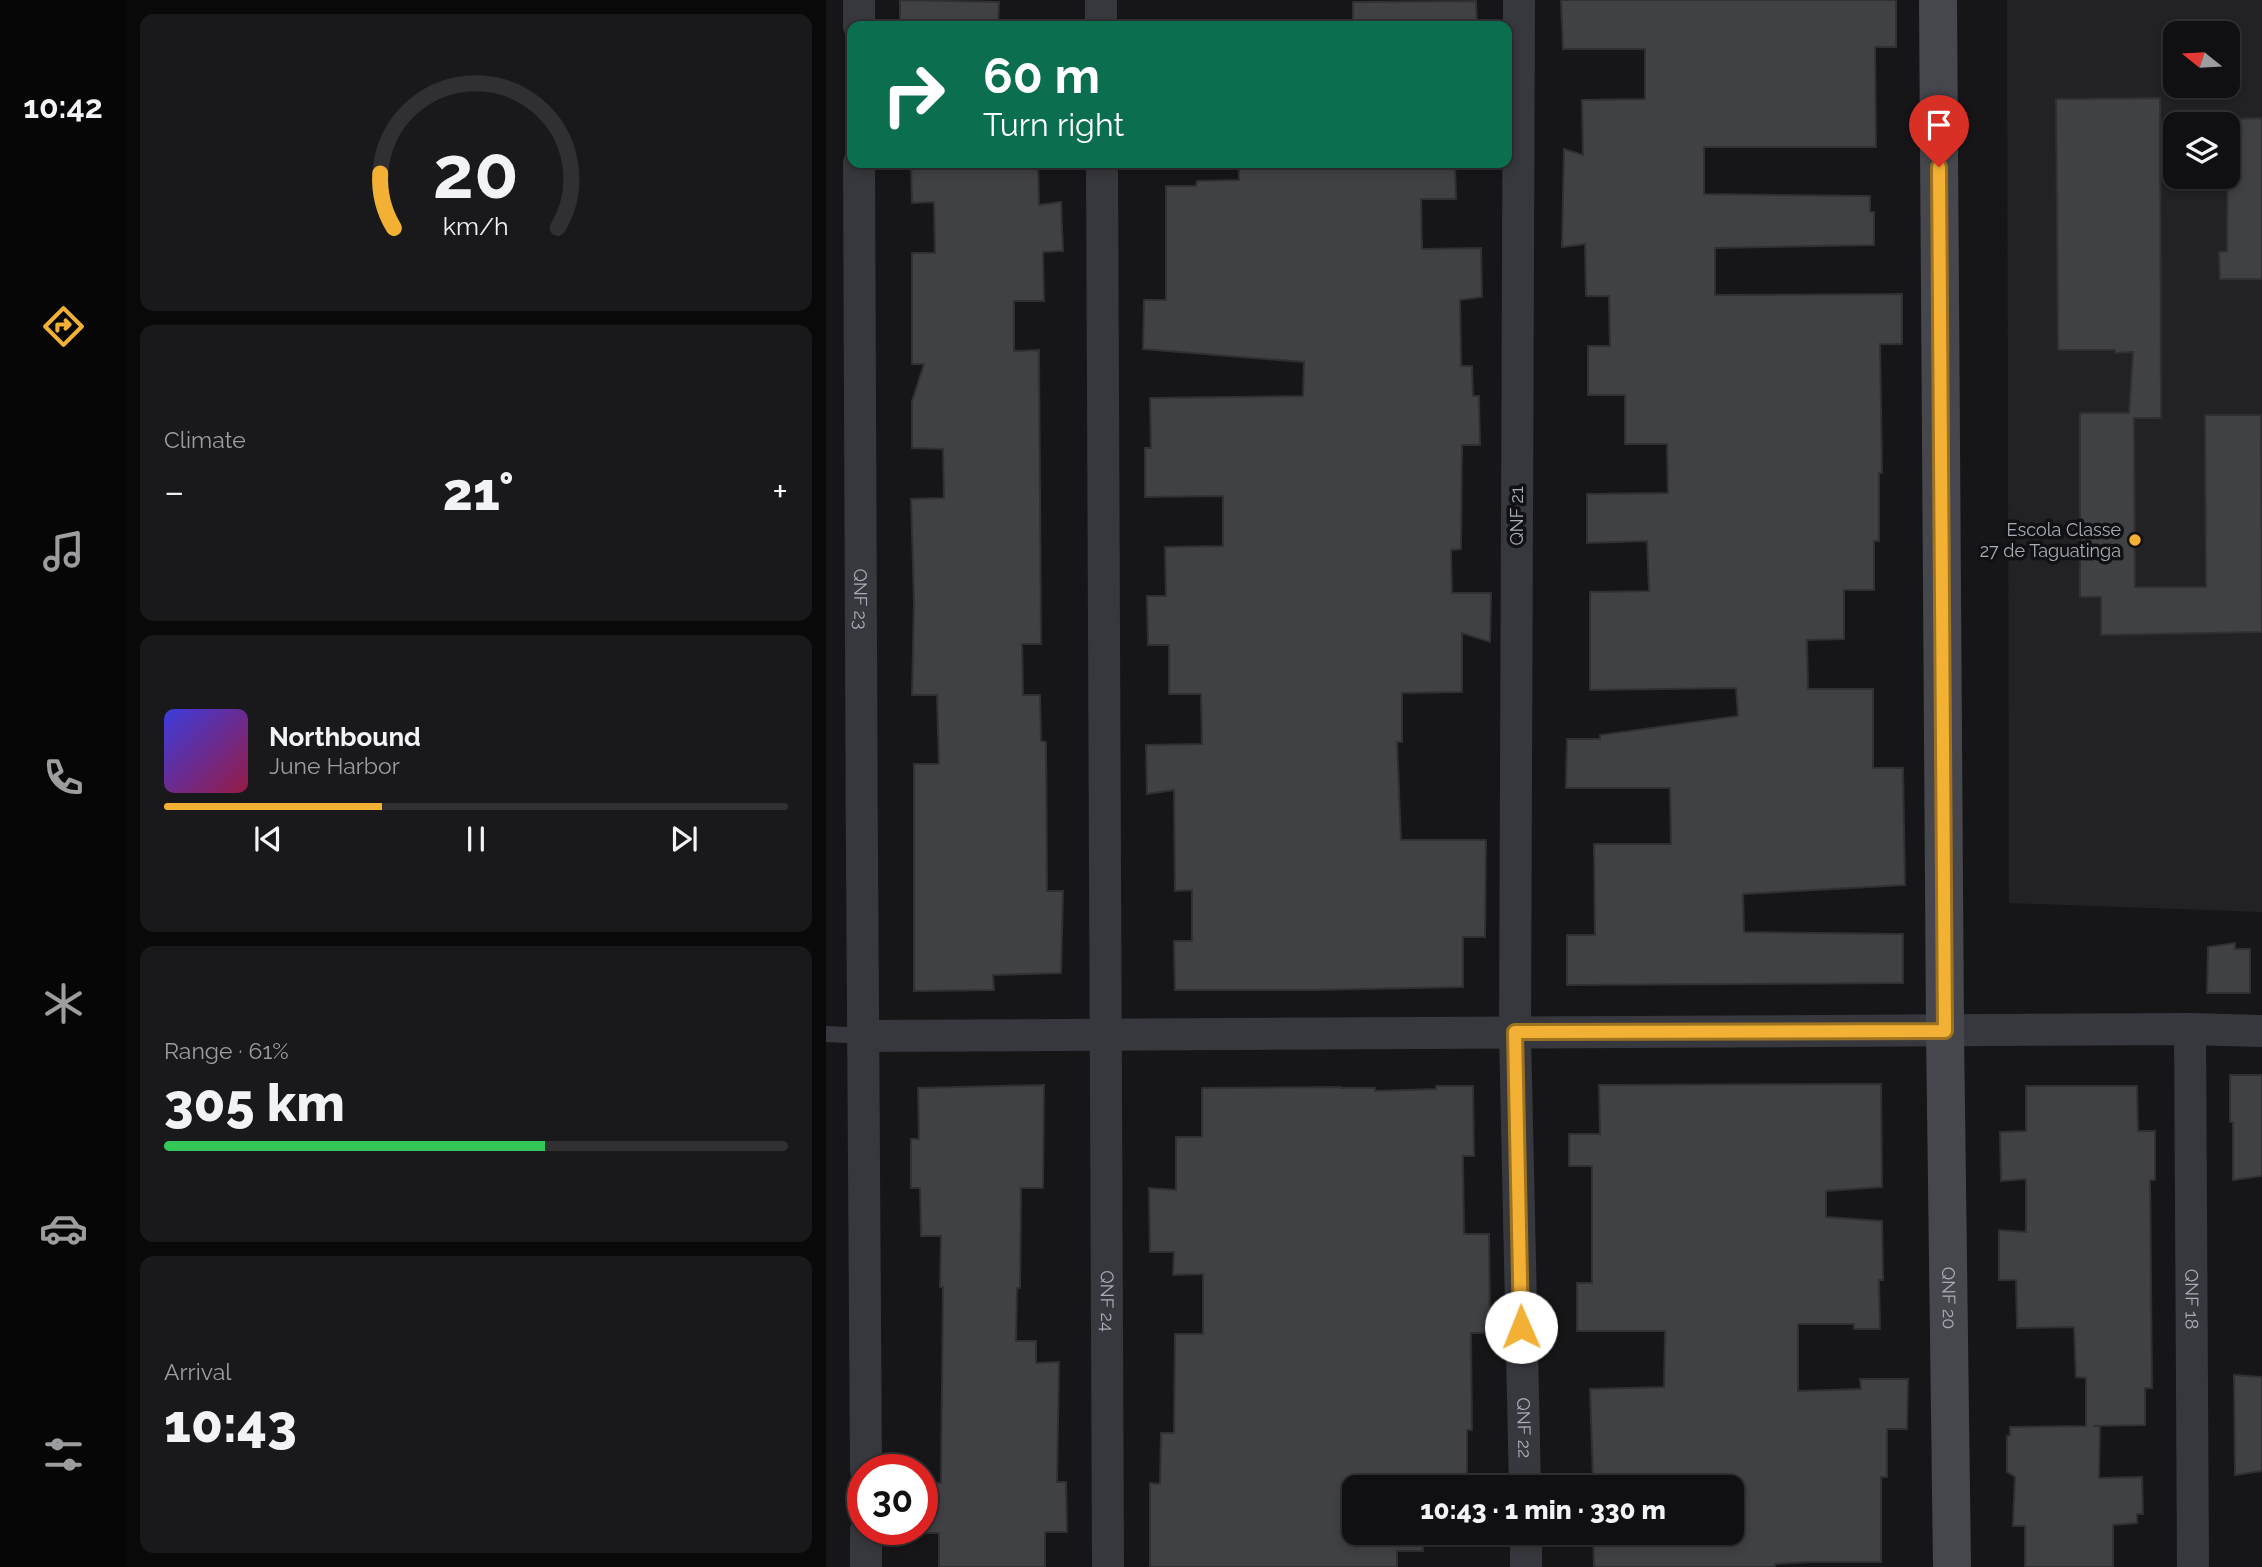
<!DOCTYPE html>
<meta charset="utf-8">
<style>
:root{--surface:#101012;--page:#19191b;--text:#f1f3f6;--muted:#9c9d9f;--line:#303032;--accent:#f2b134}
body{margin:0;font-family:Raleway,sans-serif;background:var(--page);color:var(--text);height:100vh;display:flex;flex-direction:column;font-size:26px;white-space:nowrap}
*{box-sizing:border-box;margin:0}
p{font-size:23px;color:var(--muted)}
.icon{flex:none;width:38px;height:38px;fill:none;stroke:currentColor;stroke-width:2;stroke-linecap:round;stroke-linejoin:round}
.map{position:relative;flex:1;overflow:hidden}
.details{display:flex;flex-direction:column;gap:14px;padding:14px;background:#09090a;width:700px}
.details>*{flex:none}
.hud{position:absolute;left:21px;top:21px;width:665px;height:147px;border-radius:14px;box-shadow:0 4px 10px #0003,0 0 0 2px var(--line);background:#0b6e4f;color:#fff;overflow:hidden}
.needle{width:46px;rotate:288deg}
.tools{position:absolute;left:1337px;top:21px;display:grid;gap:14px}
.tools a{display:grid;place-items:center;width:77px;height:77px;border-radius:14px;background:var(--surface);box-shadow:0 4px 10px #0003,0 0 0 2px var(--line);font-size:35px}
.speed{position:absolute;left:21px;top:1454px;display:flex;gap:14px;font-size:35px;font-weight:700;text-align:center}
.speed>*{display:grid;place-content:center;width:91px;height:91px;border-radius:50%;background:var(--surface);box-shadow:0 4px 10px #0003,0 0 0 2px var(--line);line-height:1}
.speed .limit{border:10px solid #d22;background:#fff;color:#111}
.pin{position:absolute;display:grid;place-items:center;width:60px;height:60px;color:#fff;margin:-72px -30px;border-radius:50% 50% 50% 0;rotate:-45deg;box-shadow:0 0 7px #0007}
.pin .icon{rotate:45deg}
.me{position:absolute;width:77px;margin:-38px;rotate:359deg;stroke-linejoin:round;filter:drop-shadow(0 0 5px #0008)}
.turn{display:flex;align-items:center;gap:24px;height:147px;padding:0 21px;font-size:32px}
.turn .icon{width:91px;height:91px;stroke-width:2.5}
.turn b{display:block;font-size:49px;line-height:60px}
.big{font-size:52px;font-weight:800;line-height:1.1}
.details .card{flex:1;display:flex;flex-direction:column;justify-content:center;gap:10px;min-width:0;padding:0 24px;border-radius:14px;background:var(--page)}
.details .dial{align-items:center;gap:0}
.dial svg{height:182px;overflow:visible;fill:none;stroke:var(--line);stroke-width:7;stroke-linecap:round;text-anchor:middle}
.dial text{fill:var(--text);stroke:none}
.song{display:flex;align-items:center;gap:21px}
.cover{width:84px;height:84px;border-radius:10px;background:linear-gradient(135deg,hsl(240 70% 55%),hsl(340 70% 35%))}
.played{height:7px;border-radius:4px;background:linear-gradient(90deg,var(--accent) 35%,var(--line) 35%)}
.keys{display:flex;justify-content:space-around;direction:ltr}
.heat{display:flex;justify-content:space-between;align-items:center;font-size:38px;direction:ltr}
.charge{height:10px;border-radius:5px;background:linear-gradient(90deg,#34c759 61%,var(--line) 0)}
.trip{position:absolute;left:516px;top:1475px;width:402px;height:70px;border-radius:14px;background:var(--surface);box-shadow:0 4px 10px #0003,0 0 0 2px var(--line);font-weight:800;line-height:70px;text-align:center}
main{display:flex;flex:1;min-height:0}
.dock{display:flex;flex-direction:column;width:126px;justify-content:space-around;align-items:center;background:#060607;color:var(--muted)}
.dock .icon{width:49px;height:49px}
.dock .active{color:var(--accent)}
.dock b{font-size:32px;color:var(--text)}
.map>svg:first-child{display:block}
.built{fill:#222225;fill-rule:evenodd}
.building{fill:#404145;stroke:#303034;stroke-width:2}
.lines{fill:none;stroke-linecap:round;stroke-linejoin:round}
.lane{stroke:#37383d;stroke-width:16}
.street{stroke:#37383d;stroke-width:32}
.secondary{stroke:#45474d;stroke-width:38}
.route-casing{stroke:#9d7322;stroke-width:18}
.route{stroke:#f2b134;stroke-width:12}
.poi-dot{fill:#f2b134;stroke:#111113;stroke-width:2.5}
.labels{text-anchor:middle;stroke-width:7;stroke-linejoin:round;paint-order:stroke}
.street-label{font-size:18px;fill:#a8adb8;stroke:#111113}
.poi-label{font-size:18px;fill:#a8adb8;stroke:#111113;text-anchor:end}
</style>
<main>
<nav class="dock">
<b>10:42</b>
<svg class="icon active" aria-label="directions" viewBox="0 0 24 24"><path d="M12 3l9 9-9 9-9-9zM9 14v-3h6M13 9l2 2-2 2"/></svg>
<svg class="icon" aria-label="music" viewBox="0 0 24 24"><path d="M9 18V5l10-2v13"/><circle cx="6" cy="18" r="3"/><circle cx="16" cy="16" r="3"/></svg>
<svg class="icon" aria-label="phone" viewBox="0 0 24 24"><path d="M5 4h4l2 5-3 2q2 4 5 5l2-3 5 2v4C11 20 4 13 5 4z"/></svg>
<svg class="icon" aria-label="climate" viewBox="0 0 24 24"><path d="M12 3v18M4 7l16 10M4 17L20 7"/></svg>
<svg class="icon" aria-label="car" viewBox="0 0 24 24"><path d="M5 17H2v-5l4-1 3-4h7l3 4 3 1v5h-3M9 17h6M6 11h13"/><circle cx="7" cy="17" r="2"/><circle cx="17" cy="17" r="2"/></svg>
<svg class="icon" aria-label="filters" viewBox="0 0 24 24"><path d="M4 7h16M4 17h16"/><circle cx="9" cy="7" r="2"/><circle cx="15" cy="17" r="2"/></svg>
</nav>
<section class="details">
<div class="card dial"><svg viewBox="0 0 100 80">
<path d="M14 69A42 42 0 1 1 86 69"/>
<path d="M14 69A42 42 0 0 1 8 45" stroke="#f2b134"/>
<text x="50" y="56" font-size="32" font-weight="700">20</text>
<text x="50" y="72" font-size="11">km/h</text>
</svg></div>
<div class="card"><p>Climate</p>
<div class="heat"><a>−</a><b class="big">21°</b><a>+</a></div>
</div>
<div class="card">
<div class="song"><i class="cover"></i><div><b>Northbound</b><p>June Harbor</p></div></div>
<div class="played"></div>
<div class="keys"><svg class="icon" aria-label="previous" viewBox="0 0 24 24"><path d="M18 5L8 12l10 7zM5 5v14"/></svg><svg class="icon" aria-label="pause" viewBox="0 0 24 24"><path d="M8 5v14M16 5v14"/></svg><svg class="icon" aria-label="next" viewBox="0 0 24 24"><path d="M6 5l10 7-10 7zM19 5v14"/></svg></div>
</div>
<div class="card"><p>Range · 61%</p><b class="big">305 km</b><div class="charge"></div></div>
<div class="card"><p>Arrival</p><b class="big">10:43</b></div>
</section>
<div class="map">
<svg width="1436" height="1567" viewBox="0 0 1436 1567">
<rect width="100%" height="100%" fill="#161618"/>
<path class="built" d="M 1181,0 L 1436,0 L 1436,912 L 1183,903 ZM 1349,33 L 1402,33 L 1402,86 L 1349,86 ZM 1349,124 L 1402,124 L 1402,177 L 1349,177 Z"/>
<path class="building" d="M 74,0 L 173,2 L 172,26 L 74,26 Z
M 735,0 L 1070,0 L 1070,47 L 1049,47 L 1050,147 L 878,147 L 878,194 L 1044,196 L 1044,212 L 1048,212 L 1048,245 L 889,248 L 889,295 L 1076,294 L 1076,344 L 1054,344 L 1056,473 L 1053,473 L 1053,541 L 1048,541 L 1048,590 L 1018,590 L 1018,639 L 981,640 L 982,689 L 1047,689 L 1047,768 L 1077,768 L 1079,885 L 917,894 L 918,932 L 1077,934 L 1077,983 L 741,985 L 741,935 L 769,935 L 768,844 L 845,844 L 844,788 L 740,788 L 741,739 L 774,739 L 774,735 L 912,716 L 910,688 L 764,690 L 764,592 L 823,591 L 821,541 L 761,543 L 761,494 L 842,493 L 841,444 L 799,444 L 799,395 L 762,395 L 762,346 L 784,346 L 783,296 L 760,296 L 759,244 L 736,247 L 738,149 L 757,155 L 756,100 L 819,99 L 819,49 L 737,49 Z
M 650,1 L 651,26 L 527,26 L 527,2 Z
M 1334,98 L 1335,418 L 1308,418 L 1309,587 L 1380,587 L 1379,415 L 1435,415 L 1436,632 L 1275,635 L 1275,597 L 1254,597 L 1254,413 L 1303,413 L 1307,352 L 1289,353 L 1289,350 L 1232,350 L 1230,99 Z
M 1436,118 L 1436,279 L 1394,279 L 1393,252 L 1401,251 L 1402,119 Z
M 85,163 L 212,163 L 213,205 L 235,202 L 237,251 L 217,252 L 218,301 L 188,301 L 188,351 L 213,350 L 215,644 L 196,644 L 197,695 L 214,695 L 215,741 L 220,742 L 221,891 L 237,891 L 235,973 L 167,975 L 168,990 L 88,991 L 88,764 L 113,764 L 111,695 L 86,695 L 88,601 L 85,499 L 118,498 L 117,449 L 86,448 L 86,401 L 98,364 L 86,364 L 86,253 L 109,253 L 108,202 L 86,203 Z
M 413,163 L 629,163 L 630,199 L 595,199 L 596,249 L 655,248 L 656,297 L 634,300 L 635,366 L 646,366 L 647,396 L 653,396 L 654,445 L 636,445 L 635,549 L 625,550 L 626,593 L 665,593 L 664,642 L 636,633 L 636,692 L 576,693 L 576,742 L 571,742 L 575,840 L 660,840 L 659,937 L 637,937 L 637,987 L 489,990 L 349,990 L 348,941 L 366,941 L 366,890 L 349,891 L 348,790 L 321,794 L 320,745 L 376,744 L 375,694 L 343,694 L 343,645 L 322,645 L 321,596 L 340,596 L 339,547 L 397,546 L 397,496 L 319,497 L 319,448 L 325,448 L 324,398 L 477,396 L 478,362 L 317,349 L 318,300 L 340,300 L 340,186 L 370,186 L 371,181 L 413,180 Z
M 1409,943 L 1409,949 L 1424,949 L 1424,993 L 1381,993 L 1382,947 Z
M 1404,1075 L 1436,1075 L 1436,1176 L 1407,1180 L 1407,1122 L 1404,1122 Z
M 1055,1084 L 1056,1187 L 1000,1191 L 1000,1217 L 1056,1221 L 1057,1280 L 1053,1280 L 1054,1329 L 1028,1329 L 1028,1324 L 972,1324 L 972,1391 L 1035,1389 L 1034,1379 L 1082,1379 L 1081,1429 L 1061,1429 L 1061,1477 L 1055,1477 L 1055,1562 L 987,1562 L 949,1564 L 949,1567 L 768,1567 L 767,1533 L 906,1533 L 906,1488 L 769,1488 L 769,1479 L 767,1479 L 764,1389 L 838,1387 L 839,1331 L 751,1331 L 751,1283 L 766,1283 L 766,1166 L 743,1166 L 743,1134 L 774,1134 L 773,1085 Z
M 218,1085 L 217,1188 L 195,1188 L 194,1288 L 191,1288 L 190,1341 L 210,1341 L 210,1363 L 233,1362 L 231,1482 L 240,1482 L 241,1532 L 219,1532 L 219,1567 L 113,1567 L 113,1533 L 99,1533 L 100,1483 L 115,1483 L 117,1287 L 114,1287 L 115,1236 L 95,1236 L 94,1188 L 85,1188 L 85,1139 L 93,1139 L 92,1088 Z
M 610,1086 L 647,1086 L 648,1156 L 637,1156 L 638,1234 L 663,1234 L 664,1333 L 645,1333 L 646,1430 L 641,1430 L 641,1480 L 639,1480 L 639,1488 L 528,1488 L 528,1533 L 597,1533 L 597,1551 L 571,1551 L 571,1567 L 324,1567 L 324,1483 L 334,1484 L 335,1433 L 348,1433 L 349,1334 L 377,1334 L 377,1274 L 347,1275 L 348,1252 L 324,1252 L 323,1188 L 350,1190 L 350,1137 L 376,1137 L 376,1088 L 515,1087 L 515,1088 L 549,1088 L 549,1091 L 610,1089 Z
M 1200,1086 L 1311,1086 L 1312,1131 L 1329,1131 L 1329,1180 L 1324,1180 L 1326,1388 L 1319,1388 L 1319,1425 L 1267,1426 L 1274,1426 L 1273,1478 L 1316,1477 L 1317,1514 L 1311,1514 L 1311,1523 L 1287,1525 L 1287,1567 L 1199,1567 L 1199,1526 L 1187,1526 L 1189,1477 L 1181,1472 L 1181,1436 L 1184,1435 L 1184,1427 L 1260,1426 L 1260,1378 L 1250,1377 L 1248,1327 L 1191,1328 L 1190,1280 L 1173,1280 L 1173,1230 L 1200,1232 L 1200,1179 L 1175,1181 L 1174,1132 L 1200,1131 Z
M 1408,1375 L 1436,1377 L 1436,1471 L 1409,1475 Z"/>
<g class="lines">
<path class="lane" d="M 0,1034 L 39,1036"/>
<g class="street">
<path d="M 275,0 L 275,26"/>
<path id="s1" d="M 693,0 L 689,1033 L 699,1488"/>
<path d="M 33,26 L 33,0"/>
<path id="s2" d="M 33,163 C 32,599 39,1034 40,1470"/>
<path id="s3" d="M 276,163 L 282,1567"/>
<path id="s4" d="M 1364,1029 L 1367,1567"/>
<path d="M 39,1036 L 1364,1029 L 1436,1031"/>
<path d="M 40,1530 L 40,1567"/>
<path d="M 700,1533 L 700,1567"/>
</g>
<path class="secondary" id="s5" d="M 1112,0 L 1119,1031 L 1126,1567"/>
</g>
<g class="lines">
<defs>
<path id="route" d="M 695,1327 L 689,1032 L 1119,1031 L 1113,167"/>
</defs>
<use href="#route" class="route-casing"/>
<use href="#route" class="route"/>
</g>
<circle class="poi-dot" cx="1309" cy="540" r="7"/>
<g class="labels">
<g class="street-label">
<text transform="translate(691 516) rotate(-90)" y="6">QNF 21</text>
<text dy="6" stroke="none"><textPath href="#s2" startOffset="436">QNF 23</textPath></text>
<text dy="6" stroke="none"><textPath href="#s4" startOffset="270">QNF 18</textPath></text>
<text dy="6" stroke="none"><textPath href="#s5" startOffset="1298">QNF 20</textPath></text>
<text dy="6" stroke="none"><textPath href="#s3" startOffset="1138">QNF 24</textPath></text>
<text dy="6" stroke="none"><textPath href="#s1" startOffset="1428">QNF 22</textPath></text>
</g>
<g class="poi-label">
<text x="1295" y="536">Escola Classe<tspan x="1295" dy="21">27 de Taguatinga</tspan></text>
</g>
</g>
</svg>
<div class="tools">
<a><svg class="needle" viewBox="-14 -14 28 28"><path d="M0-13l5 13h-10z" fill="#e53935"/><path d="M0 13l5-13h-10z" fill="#9c9d9f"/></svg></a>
<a><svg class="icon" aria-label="layers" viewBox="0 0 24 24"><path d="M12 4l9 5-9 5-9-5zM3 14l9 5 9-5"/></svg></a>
</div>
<div class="speed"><div class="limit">30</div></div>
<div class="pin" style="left:1113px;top:167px;background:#d93025"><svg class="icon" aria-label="arrive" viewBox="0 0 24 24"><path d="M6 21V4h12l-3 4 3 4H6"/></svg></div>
<svg class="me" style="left:695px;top:1327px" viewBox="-20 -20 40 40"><circle r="19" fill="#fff"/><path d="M0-13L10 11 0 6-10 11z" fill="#f2b134"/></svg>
<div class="trip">10:43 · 1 min · 330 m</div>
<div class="hud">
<div class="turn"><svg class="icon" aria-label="right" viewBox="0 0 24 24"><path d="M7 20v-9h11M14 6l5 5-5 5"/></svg><div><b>60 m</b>Turn right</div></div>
</div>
</div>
</main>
